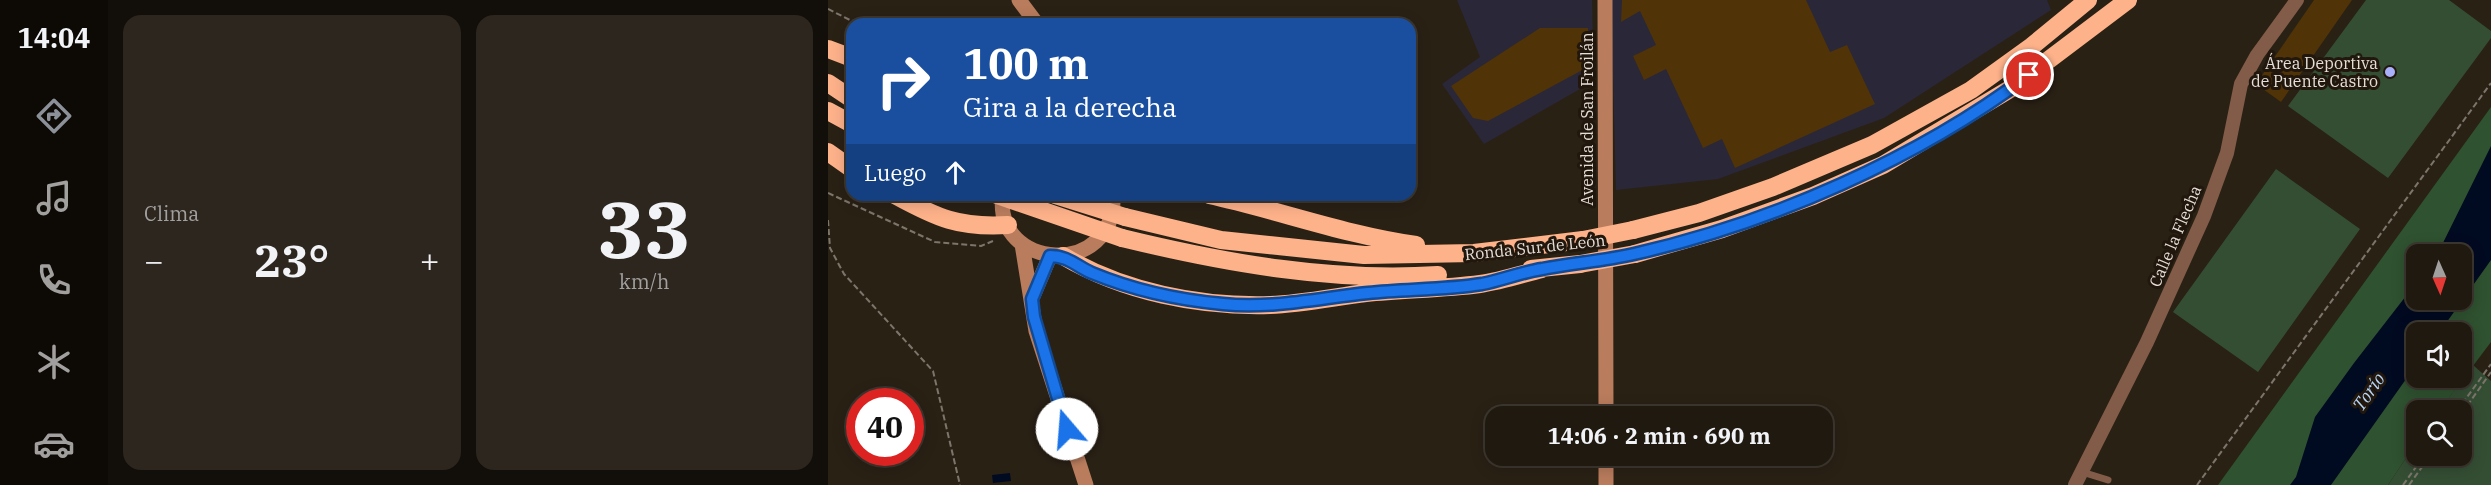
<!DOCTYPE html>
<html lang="es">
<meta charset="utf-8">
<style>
:root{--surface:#201910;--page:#2d261e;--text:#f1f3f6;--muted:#a2a09f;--line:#3d3830;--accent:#8c9099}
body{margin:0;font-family:"IBM Plex Serif",serif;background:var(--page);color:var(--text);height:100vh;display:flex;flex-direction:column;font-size:22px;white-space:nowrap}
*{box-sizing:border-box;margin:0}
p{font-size:20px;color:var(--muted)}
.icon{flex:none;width:33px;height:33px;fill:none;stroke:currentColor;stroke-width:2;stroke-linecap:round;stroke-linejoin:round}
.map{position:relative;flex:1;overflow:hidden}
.sheet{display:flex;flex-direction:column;gap:15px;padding:15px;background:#120e09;width:720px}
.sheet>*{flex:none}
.hud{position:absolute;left:18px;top:18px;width:570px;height:183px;border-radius:18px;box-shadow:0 3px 15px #0003,0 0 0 2px var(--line);background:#1a4fa0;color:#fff;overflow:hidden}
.needle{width:39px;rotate:177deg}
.buttons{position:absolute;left:1578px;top:244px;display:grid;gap:12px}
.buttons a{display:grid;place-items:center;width:66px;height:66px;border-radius:12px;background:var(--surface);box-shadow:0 3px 15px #0003,0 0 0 2px var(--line);font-size:30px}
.speed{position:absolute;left:18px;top:388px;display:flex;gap:12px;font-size:30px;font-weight:700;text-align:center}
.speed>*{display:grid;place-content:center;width:78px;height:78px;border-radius:50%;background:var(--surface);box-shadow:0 3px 15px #0003,0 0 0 2px var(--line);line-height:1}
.speed .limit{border:9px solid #d22;background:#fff;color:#111}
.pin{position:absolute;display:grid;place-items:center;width:51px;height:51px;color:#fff;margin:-26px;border:3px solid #fff;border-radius:50%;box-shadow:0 2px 6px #0007}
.me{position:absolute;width:66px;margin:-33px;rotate:342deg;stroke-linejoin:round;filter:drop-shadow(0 0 4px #0008)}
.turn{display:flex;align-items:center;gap:21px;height:126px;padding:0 18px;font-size:27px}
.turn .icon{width:78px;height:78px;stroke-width:2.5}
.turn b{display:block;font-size:42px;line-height:51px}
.then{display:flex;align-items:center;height:57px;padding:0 18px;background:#0003;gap:12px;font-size:22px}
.big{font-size:45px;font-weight:700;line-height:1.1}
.sheet .widget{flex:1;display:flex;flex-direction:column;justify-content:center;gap:9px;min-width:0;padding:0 21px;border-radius:18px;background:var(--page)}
.sheet .dial{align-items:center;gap:0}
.dial b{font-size:78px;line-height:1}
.heat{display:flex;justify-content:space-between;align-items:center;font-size:33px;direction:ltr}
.sheet .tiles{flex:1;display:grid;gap:15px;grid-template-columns:repeat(2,1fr)}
.trip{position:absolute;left:657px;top:406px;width:348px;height:60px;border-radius:18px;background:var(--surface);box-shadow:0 3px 15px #0003,0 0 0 2px var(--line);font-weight:700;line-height:60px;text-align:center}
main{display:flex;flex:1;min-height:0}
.menu{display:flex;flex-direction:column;width:108px;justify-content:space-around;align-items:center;background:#0d0a06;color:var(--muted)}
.menu .icon{width:42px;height:42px}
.menu .on{color:var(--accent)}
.menu b{font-size:27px;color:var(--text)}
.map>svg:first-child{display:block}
.industrial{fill:#2a2738}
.green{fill:#344e34}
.forest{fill:#2f5230;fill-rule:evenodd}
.water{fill:#000a21}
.building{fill:#503307}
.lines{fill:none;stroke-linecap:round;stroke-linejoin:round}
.path{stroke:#7d756b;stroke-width:2;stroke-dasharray:6 3;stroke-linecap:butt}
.lane{stroke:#825c49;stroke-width:7}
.street{stroke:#825c49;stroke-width:14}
.secondary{stroke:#b97c5d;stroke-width:15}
.highway{stroke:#feb28a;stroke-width:18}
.highway-bridge{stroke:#feb28a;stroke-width:18}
.route-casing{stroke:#114b97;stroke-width:15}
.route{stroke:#1a73e8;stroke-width:10}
.poi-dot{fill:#a8b0fc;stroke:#21170c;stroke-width:2}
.labels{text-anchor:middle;stroke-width:6;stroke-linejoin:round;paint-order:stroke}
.poi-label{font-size:16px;fill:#e6dfd8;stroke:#21170c;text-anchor:end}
.street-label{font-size:16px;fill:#e6dfd8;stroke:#21170c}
.water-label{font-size:18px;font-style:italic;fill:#b6d5f9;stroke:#21170c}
</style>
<main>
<nav class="menu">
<b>14:04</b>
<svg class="icon on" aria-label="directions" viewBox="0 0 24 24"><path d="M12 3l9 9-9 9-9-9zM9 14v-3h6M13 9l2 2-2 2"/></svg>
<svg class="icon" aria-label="music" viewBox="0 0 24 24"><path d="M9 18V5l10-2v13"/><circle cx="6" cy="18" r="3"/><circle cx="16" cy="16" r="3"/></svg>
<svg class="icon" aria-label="phone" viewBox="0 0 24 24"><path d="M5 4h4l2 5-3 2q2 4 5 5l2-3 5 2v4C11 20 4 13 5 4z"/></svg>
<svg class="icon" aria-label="climate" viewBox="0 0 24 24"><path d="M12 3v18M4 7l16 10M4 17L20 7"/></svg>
<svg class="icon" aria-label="car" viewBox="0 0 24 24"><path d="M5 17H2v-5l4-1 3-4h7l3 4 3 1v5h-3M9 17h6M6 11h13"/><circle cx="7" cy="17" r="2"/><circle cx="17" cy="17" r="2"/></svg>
</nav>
<section class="sheet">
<div class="tiles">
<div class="widget"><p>Clima</p>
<div class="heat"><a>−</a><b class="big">23°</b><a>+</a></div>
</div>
<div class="widget dial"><b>33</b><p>km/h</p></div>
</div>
</section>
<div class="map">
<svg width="1663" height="485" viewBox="0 0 1663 485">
<rect width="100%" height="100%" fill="#2a2115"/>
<path class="industrial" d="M 629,0 L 764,0 L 766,81 L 656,144 L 614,84 L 652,57 Z
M 783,0 L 1219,0 L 1223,10 L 1056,118 L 890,179 L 788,190 Z"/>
<path class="green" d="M 1538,0 L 1621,0 L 1663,31 L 1663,38 L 1560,178 L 1460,106 Z
M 1448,169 L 1532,229 L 1430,372 L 1345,312 Z
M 1645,365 L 1663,381 L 1663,485 L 1560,485 L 1588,443 L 1588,456 L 1634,456 L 1634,411 L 1611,411 Z"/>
<path class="forest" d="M 1663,107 L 1663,342 L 1611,411 L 1588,411 L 1588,443 L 1560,485 L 1390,485 ZM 1588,255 L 1634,255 L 1634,300 L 1588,300 ZM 1588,333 L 1634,333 L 1634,378 L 1588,378 Z"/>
<path class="water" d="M 1663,146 L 1663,260 L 1611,333 L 1588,333 L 1588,365 L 1503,485 L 1462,485 L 1468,477 L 1487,417 L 1526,363 L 1588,283 L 1588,300 L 1634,300 L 1634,255 L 1609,255 Z
M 182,473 L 183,481 L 165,483 L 164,475 Z"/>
<path class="building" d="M 794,0 L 978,0 L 1002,52 L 1019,45 L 1047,104 L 907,168 L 894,139 L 875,148 L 838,69 L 816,80 L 805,56 L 828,45 L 812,11 L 793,22 Z
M 1486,0 L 1524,0 L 1453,102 L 1428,84 Z
M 712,28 L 760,28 L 760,67 L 660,121 L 645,118 L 623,86 Z"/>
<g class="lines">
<path class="path" d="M 0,9 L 30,24
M 0,193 L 107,242 L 153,246 L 165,241
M 0,220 L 2,248 L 16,274 L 105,371 L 132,485
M 1629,411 L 1663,364
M 1634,413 L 1663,372
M 1369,485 L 1663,83
M 1575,485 L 1596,456
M 1581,485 L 1602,456"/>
<path class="lane" d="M 1254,472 L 1280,480"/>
<path class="street" d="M 1247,485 L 1319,342 L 1376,216 L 1399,153 L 1413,84 L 1429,55 L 1469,0"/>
<path class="secondary" d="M 191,0 L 209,24
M 777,0 L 778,417
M 175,195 C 164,270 289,280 285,195
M 194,244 L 208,331 L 258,485
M 205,296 L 222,256
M 778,456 L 778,485"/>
<path class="highway" d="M 0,49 L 24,58
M 0,83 L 24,99
M 0,111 L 24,124
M 0,152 L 24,169
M 67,195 C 109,218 131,228 180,225
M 381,195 C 450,210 517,235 588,245
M 297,217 L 393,240 L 536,255 L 646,253 L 755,240
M 805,230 L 871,213 L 945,187 L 1044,145 L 1143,90 L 1204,46 L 1260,0
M 294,238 C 397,263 503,282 610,275
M 807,254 L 894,229 L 985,196 L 1055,165 L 1182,89 L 1300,0
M 235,256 C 296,292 371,307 442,305 C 474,304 506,297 538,293 C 575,289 614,289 652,284 C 673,281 694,274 714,269
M 703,269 L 752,264"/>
<path class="highway-bridge" d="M 169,195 L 294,238
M 227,195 L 297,217
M 755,240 L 805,230
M 752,264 L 807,254"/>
</g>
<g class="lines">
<defs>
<path id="route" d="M 239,429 L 206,317 L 204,299 L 222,256 C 240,256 248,266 264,273 C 305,290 351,300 395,304 C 444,309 491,298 540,293 C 577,289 616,290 654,284 C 674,280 694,272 714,269 C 745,263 776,261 806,254 C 943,223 1089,159 1201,75"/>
</defs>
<use href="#route" class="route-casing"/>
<use href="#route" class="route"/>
</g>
<circle class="poi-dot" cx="1562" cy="72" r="6"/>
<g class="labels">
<g class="poi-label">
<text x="1550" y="69">Área Deportiva<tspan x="1550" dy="18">de Puente Castro</tspan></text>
</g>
<g class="street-label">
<text transform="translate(759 119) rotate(-90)" y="6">Avenida de San Froilán</text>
<text transform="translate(1347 236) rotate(-67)" y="6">Calle la Flecha</text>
<text transform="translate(707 247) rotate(-6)" y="6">Ronda Sur de León</text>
</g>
<g class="water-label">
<text transform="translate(1541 392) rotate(-55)" y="6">Torío</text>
</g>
</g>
</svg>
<div class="buttons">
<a><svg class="needle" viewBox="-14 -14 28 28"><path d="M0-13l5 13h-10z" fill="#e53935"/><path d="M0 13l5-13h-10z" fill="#a2a09f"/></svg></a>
<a><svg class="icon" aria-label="sound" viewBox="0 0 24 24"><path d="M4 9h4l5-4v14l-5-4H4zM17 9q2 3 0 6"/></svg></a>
<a><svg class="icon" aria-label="search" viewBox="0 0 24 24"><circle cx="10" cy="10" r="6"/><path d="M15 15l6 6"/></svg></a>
</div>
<div class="speed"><div class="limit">40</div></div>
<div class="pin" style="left:1201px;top:75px;background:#d93025"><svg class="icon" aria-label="arrive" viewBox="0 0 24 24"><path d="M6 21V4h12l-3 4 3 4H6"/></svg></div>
<svg class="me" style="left:239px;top:429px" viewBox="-20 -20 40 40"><circle r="19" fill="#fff"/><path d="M0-13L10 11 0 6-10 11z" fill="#1a73e8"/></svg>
<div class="trip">14:06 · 2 min · 690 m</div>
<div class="hud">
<div class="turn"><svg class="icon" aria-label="right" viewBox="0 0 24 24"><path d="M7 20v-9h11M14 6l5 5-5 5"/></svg><div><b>100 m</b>Gira a la derecha</div></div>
<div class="then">Luego<svg class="icon" aria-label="ahead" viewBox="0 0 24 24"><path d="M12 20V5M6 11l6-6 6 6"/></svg></div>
</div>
</div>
</main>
